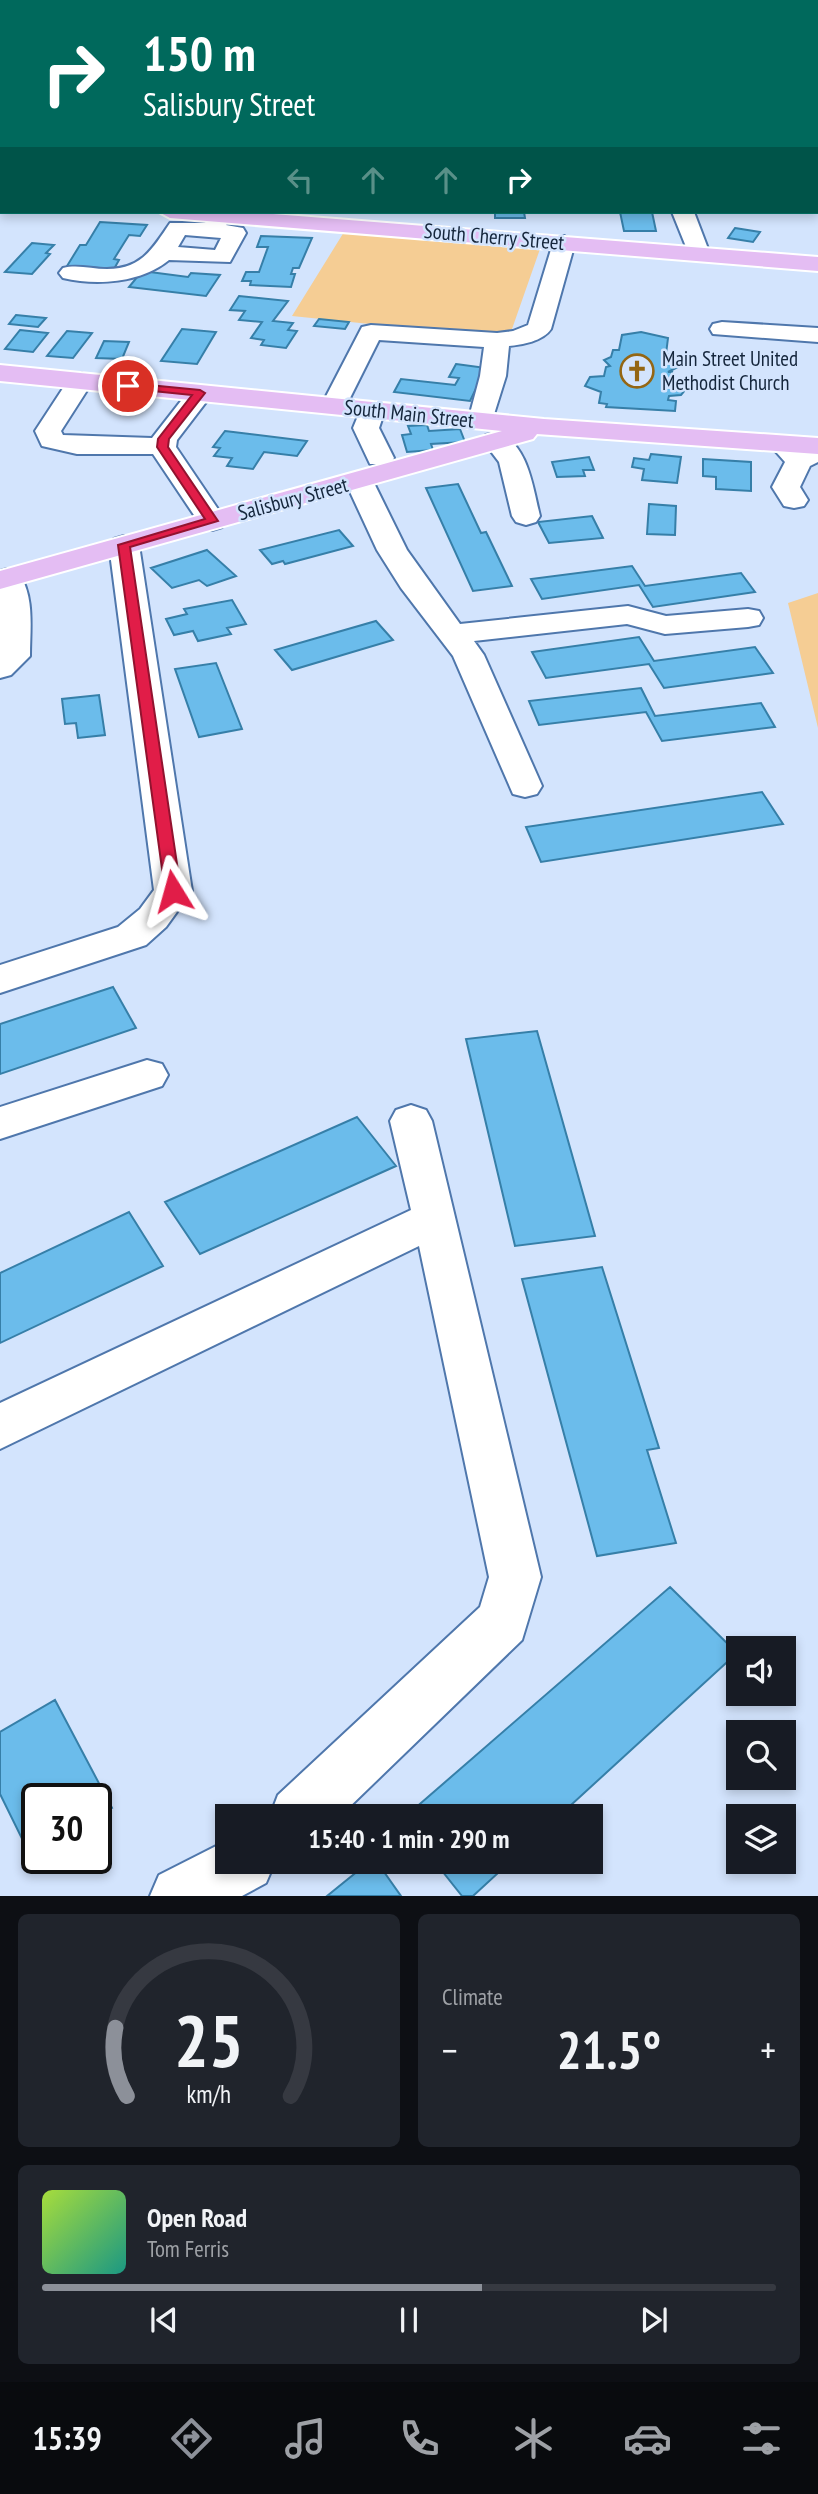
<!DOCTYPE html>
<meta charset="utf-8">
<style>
:root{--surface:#171b24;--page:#20242c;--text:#f1f3f6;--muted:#9ea1a6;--line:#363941;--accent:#8c9099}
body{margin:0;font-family:"PT Sans Narrow",sans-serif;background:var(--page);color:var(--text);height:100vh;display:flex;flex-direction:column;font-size:26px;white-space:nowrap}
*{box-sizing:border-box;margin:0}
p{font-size:23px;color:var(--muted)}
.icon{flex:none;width:38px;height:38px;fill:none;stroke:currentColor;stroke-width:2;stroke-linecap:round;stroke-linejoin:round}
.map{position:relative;height:1896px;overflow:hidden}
.details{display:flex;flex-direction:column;gap:18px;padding:18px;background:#0d0f14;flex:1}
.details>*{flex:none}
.hud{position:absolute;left:0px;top:0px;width:819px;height:214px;box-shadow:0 4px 10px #0003;background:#00695c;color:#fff;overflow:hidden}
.controls{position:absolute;left:726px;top:1636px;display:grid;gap:14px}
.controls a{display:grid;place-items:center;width:70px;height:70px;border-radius:0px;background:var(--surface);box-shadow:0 4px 10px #0003;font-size:35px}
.speed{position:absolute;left:21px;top:1783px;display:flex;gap:14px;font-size:35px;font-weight:700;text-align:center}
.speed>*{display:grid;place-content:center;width:91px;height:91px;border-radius:50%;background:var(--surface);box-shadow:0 4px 10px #0003;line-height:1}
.speed .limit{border:4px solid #111;border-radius:10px;background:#fff;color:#111}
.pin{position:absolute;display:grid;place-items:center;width:60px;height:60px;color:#fff;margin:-30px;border:4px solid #fff;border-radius:50%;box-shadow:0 2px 7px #0007}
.me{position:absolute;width:77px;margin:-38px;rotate:352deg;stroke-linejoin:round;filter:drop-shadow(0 0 5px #0008)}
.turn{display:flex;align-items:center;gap:24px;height:147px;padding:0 28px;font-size:32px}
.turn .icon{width:91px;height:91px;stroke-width:2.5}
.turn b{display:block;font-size:49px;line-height:60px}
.lanes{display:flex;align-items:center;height:66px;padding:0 28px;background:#0003;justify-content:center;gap:35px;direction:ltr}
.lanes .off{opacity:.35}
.big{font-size:52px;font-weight:800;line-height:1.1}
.details .card{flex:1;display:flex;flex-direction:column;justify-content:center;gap:10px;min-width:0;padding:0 24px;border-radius:10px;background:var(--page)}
.details .dial{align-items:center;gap:0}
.dial svg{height:182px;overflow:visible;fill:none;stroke:var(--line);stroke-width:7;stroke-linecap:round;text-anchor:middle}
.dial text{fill:var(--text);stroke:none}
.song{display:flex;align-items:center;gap:21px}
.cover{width:84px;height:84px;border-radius:10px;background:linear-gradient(135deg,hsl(80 70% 55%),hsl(170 70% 35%))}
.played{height:7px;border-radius:4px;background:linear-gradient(90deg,var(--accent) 60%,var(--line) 60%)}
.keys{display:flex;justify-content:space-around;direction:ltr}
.heat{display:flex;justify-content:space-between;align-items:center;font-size:38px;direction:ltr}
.details .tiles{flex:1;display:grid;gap:18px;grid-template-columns:1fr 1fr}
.card:last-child{grid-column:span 2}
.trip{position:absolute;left:215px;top:1804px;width:388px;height:70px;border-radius:0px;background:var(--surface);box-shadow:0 4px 10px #0003;font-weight:800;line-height:70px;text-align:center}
.tab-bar{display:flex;height:112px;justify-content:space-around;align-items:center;background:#090b0e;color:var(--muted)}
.tab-bar .icon{width:49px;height:49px}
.tab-bar .active{color:var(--accent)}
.tab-bar b{font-size:32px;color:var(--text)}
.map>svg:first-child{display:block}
.green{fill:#f5cd94}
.building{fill:#6bbceb;stroke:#367fa8;stroke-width:2}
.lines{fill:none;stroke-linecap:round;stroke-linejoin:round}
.minor-casing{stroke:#4f77ac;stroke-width:4}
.major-casing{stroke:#fff;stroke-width:4}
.minor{fill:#fff;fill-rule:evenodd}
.major{fill:#e4bdf3;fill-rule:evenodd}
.route{fill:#e11d48;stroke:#92132f;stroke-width:2}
.labels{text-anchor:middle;stroke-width:5;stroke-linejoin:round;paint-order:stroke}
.far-street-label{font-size:21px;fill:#15263c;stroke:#d3e4fd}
.far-poi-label{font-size:21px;fill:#15263c;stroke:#d3e4fd;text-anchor:start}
</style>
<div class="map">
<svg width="818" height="1896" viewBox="0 0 818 1896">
<rect width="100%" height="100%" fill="#d3e4fd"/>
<path class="green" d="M 344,232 L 540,249 L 512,329 L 487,336 L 292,316 Z
M 818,593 L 818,728 L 788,603 Z"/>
<path class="building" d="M 495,212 L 524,212 L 525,218 L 495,218 Z
M 620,212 L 652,212 L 656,231 L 624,231 Z
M 100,222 L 147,225 L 140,236 L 129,235 L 114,259 L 119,260 L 114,269 L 67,266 L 80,245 L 86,245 Z
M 735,228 L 760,232 L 753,242 L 728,238 Z
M 261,236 L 312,238 L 299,268 L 293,268 L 291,274 L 295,274 L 291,287 L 250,285 L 251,281 L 242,281 L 246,272 L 259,272 L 268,247 L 257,247 Z
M 32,243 L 54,245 L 46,253 L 50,254 L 32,274 L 5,272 Z
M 142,271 L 188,277 L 191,273 L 220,275 L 206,296 L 129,287 Z
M 239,296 L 288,301 L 273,321 L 293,323 L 288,330 L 297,331 L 286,348 L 261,345 L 264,340 L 251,338 L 262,322 L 239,320 L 245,311 L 230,310 Z
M 16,315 L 46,318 L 38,327 L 9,324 Z
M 319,319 L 349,322 L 345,329 L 314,326 Z
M 182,329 L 216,332 L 197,364 L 161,361 Z
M 20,330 L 48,333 L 33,352 L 5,349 Z
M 67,331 L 92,333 L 73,358 L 47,356 Z
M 641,332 L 668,338 L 666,354 L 671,354 L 670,361 L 680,366 L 668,372 L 672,372 L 670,380 L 681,383 L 686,389 L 681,395 L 669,396 L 668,400 L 676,401 L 675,411 L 606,407 L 607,404 L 599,403 L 601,392 L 585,386 L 590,377 L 604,376 L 606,367 L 610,366 L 604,360 L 611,357 L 613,350 L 619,350 L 622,335 Z
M 104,341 L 129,342 L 122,359 L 96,358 Z
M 456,364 L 486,368 L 470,401 L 394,392 L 401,379 L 455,385 L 459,378 L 449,377 Z
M 427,425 L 429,431 L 460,429 L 465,442 L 431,444 L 433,450 L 407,452 L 402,435 L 411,434 L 408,426 Z
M 225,431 L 307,441 L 297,456 L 264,452 L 253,469 L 227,466 L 232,458 L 214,456 L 220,448 L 213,447 Z
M 651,454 L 681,457 L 677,483 L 642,480 L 644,469 L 632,467 L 634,458 L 649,460 Z
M 589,457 L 594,470 L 583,470 L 585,476 L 557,477 L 552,462 Z
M 703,459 L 751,462 L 751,491 L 716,489 L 716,477 L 703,476 Z
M 458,484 L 481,533 L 486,532 L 512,586 L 473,591 L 426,488 Z
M 649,504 L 676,506 L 675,535 L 647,534 Z
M 592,516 L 603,538 L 549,543 L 538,522 Z
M 339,530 L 353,546 L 285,564 L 283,561 L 272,564 L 260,550 Z
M 207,550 L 236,576 L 207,586 L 199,580 L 172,588 L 151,568 Z
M 632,566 L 645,586 L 741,573 L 755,592 L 653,607 L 639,585 L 542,599 L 531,579 Z
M 232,600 L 246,624 L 227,628 L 231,634 L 198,641 L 193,631 L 174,635 L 166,619 L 187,614 L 184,609 Z
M 376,621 L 393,640 L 292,670 L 275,650 Z
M 639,637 L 654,661 L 755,647 L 773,673 L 664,688 L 649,664 L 546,678 L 532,652 Z
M 216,663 L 242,729 L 199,737 L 175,669 Z
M 641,688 L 655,716 L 761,703 L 775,727 L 662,741 L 646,712 L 539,725 L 529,701 Z
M 99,695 L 105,735 L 78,738 L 76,723 L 65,724 L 62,699 Z
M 762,792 L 783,824 L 541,862 L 526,827 Z
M 113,987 L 136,1028 L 0,1074 L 0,1024 Z
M 537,1031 L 595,1236 L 515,1246 L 466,1039 Z
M 357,1117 L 396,1166 L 200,1254 L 165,1202 Z
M 129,1212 L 163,1266 L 0,1343 L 0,1273 Z
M 602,1267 L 659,1448 L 647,1450 L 676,1543 L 597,1556 L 522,1279 Z
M 670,1587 L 737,1653 L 559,1816 L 406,1816 Z
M 55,1700 L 112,1808 L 96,1818 L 96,1799 L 37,1799 L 37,1855 L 32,1859 L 0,1794 L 0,1732 Z
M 369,1862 L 377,1862 L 401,1896 L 327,1896 Z
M 435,1862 L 510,1862 L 473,1896 L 462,1896 Z"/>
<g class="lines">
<defs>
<path id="minor" d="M 94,0 L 117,0 L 118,2 L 95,2 Z
M 394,0 L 410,0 L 393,2 Z
M 557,0 L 573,0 L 556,2 Z
M 586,0 L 632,0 L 633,2 L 587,2 Z
M 678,0 L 694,0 L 677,2 Z
M 817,8 L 818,8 L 818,18 L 817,18 Z
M 214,212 L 230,212 L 233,216 L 226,225 L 243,228 L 246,233 L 230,262 L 169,260 C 141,283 97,286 63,278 L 59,273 L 63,268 C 77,264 92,269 107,269 C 142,269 153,248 170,223 L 205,223 ZM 185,235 L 221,238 L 215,250 L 178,247 Z
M 672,212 L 694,212 L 710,254 L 707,259 L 691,259 Z
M 564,236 L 575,243 L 551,329 C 543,341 522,345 509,346 L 506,376 L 490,427 L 472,427 L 468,421 L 480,376 L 484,347 L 379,340 L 343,412 L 325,412 L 321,406 L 362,327 L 371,325 L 497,333 L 513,331 L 528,325 L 553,243 Z
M 722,322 L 818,328 L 818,342 L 713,334 L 710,329 L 713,324 Z
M 80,373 L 89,376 L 93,381 L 61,431 L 63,435 L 152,438 L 191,388 L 209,388 L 213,393 L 177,440 L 176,447 L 226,521 L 222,527 L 212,530 L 202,527 L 153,454 L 77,454 L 42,446 L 35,431 L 71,376 Z
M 372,402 L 381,404 L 385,410 L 379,428 L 394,458 L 390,464 L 370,464 L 353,428 L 363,404 Z
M 496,433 C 528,441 533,489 540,516 L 536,522 L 526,525 L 516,522 L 512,516 L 499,462 L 483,441 L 486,435 Z
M 782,436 L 792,438 L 802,449 L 818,444 L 818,462 L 810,466 L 800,487 L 808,500 L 804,506 L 794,508 L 784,506 L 772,487 L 785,462 L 769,444 L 772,438 Z
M 359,473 L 369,475 L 373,481 L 407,550 L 460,624 L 628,606 L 666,616 L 748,609 L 759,611 L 763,618 L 759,625 L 748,627 L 665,634 L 627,624 L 474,641 L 484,655 L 542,786 L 537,794 L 525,797 L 513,794 L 453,656 L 401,588 L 377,550 L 345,481 L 349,475 Z
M 124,536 L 134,539 L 139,545 L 192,891 L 166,927 L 146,945 L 0,993 L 0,965 L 118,927 L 140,909 L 154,890 L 109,545 L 114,539 Z
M 7,569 L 18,572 C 35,596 30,628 30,656 L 11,675 L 0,678 L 0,571 Z
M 147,1060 L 162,1064 L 168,1075 L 162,1086 L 0,1139 L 0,1107 Z
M 411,1105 L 426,1110 L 432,1121 L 541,1577 L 522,1640 L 340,1816 L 270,1816 L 278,1795 L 480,1607 L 489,1577 L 419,1246 L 0,1449 L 0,1403 L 411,1210 L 390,1121 L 396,1110 Z
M 228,1840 L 228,1862 L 275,1862 L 266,1883 L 242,1896 L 150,1896 L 159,1875 Z"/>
<path id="major" d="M 0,193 L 2,193 L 2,205 L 0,205 Z
M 159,212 L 248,212 L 818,257 L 818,271 L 170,218 Z
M 0,365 L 544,419 L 818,438 L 818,454 L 537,434 L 533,439 L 0,589 L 0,571 L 502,431 L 0,381 Z"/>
</defs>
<use href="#minor" class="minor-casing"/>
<use href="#major" class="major-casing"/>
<use href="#minor" class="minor"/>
<use href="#major" class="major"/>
</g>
<path class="route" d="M 128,383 L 200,390 L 205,393 L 169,439 L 168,447 L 218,521 L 130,547 L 181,891 L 173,896 L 165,891 L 118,545 L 205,519 L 157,447 L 158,439 L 192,395 L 124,388 L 124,384 Z"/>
<defs>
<symbol id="church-ring" viewBox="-11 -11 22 22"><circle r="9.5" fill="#d3e4fd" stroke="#946613" stroke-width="1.5"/><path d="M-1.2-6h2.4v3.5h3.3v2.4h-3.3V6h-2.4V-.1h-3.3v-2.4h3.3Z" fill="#946613"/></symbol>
</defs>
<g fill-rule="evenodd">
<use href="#church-ring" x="618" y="352" width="38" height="38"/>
</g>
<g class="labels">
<g class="far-street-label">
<text transform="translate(494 237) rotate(5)" y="7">South Cherry Street</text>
<text transform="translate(409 414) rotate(6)" y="7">South Main Street</text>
<text transform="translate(293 499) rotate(-15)" y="7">Salisbury Street</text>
</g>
<g class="far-poi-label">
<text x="662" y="366">Main Street United<tspan x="662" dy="24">Methodist Church</tspan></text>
</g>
</g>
</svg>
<div class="controls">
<a><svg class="icon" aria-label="sound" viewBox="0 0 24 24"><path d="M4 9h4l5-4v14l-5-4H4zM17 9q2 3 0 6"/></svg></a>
<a><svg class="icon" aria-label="search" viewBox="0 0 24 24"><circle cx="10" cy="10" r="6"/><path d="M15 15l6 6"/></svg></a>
<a><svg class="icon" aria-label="layers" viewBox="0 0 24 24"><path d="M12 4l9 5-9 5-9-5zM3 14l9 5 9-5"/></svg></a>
</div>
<div class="speed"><div class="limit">30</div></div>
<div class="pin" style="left:128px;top:386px;background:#d93025"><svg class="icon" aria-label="arrive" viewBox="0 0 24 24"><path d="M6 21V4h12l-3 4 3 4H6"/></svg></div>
<svg class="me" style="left:173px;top:891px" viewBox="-20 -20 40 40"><path d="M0-17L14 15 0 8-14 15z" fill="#e11d48" stroke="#fff" stroke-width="4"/></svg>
<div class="trip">15:40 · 1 min · 290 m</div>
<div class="hud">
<div class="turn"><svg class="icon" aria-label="right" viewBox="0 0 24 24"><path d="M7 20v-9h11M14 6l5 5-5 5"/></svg><div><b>150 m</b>Salisbury Street</div></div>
<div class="lanes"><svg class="icon off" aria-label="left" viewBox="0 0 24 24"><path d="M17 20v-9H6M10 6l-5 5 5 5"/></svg><svg class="icon off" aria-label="ahead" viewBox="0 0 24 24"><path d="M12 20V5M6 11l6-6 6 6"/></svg><svg class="icon off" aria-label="ahead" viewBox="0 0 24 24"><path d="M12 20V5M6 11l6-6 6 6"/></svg><svg class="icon" aria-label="right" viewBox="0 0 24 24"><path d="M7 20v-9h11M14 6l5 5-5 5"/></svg></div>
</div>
</div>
<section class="details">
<div class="tiles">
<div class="card dial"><svg viewBox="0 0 100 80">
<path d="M14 69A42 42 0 1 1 86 69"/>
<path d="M14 69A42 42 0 0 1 9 39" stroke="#8c9099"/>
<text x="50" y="56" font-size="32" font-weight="700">25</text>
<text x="50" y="72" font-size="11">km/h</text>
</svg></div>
<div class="card"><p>Climate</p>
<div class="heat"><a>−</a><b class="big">21.5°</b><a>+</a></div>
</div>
<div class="card">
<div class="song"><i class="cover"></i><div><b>Open Road</b><p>Tom Ferris</p></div></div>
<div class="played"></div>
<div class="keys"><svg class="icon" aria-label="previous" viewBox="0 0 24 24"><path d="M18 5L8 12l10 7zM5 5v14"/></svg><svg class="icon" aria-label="pause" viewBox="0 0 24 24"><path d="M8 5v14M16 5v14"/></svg><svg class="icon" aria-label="next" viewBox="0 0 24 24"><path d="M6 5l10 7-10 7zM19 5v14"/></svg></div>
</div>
</div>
</section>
<nav class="tab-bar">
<b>15:39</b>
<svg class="icon active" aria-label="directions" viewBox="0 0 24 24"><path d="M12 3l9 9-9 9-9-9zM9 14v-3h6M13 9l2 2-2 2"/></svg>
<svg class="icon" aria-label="music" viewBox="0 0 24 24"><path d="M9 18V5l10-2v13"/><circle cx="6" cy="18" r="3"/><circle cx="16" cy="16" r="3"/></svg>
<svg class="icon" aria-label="phone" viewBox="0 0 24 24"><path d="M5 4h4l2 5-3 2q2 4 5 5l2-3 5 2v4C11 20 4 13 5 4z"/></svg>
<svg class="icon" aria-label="climate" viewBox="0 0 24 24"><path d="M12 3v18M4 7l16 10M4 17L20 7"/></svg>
<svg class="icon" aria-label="car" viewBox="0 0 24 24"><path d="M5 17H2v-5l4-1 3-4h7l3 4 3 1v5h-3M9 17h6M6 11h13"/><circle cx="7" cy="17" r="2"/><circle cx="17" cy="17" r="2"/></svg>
<svg class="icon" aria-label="filters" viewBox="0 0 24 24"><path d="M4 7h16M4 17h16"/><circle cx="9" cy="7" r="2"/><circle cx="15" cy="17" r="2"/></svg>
</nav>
